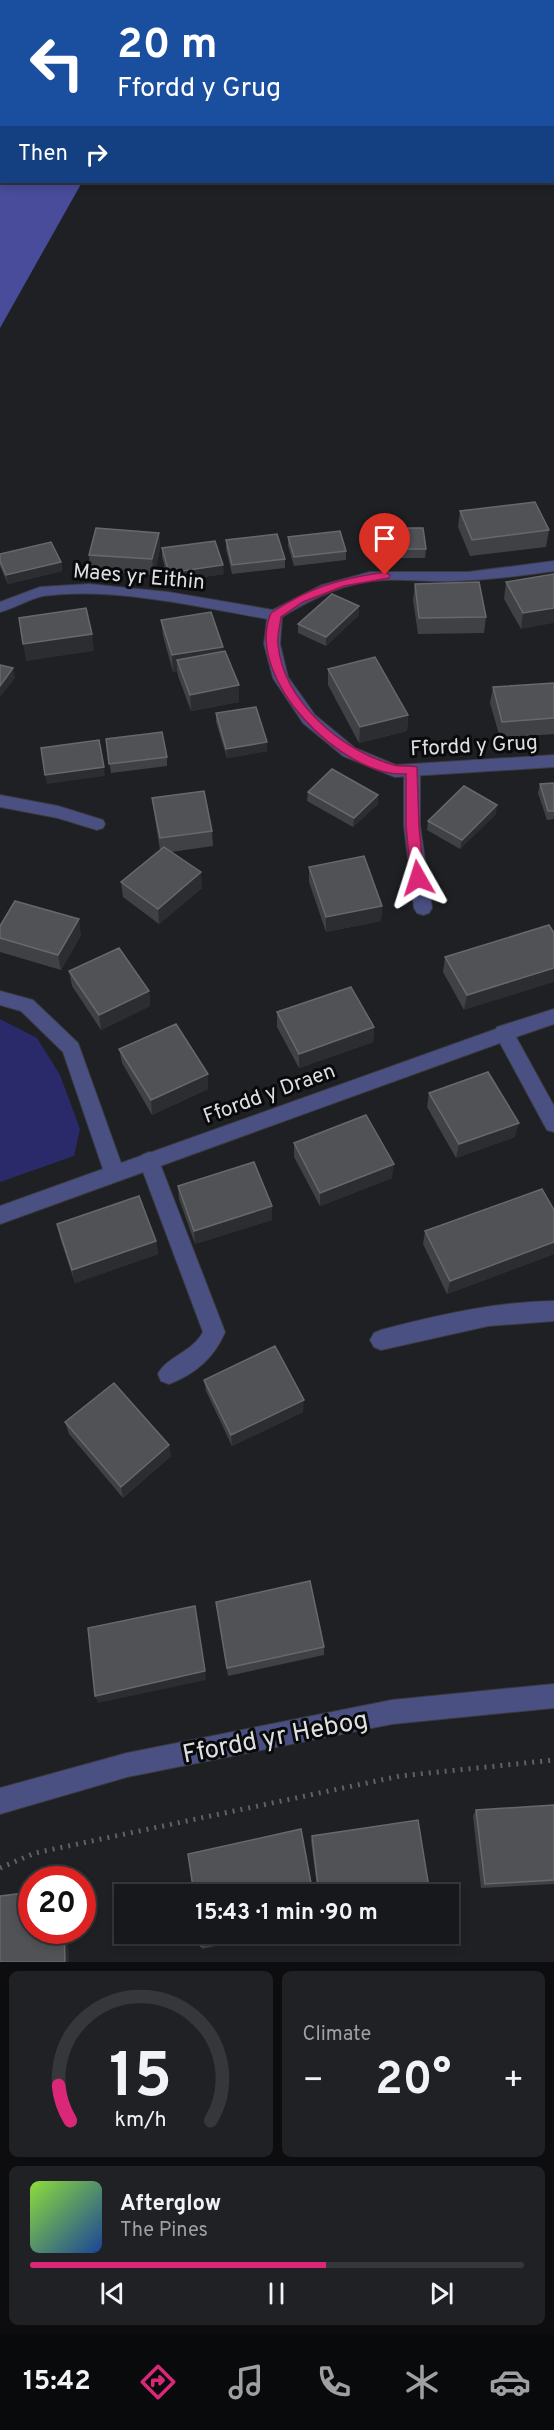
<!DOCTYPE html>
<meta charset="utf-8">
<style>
:root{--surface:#17181b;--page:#202124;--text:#f1f3f6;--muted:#9ea0a3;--line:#36373a;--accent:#db2777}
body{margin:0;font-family:Overpass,sans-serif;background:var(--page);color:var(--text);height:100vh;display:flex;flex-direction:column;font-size:22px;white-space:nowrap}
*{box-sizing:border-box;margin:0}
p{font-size:20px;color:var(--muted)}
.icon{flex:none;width:33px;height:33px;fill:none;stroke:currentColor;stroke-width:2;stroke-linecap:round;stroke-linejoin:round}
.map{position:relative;height:1962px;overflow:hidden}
.sheet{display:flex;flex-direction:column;gap:9px;padding:9px;background:#0d0d0f;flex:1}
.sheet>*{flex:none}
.banner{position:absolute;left:0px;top:0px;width:555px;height:183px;box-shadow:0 3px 9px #0003,0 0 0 2px var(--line);background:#1a4fa0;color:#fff;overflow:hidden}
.speed{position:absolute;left:18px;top:1866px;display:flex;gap:12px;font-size:30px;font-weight:700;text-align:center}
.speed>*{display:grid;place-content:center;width:78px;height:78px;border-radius:50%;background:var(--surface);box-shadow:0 3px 9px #0003,0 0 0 2px var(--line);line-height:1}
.speed .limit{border:9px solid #d22;background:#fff;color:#111}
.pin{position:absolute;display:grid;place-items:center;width:51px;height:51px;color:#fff;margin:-62px -26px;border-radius:50% 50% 50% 0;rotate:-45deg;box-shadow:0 0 6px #0007}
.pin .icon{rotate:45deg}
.me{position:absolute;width:66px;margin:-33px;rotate:354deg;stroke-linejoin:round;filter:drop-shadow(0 0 4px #0008)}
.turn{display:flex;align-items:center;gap:21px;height:126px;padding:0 18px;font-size:27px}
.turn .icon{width:78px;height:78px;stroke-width:2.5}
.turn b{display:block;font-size:42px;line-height:51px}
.then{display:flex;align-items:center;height:57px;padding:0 18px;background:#0003;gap:12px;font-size:22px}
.big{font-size:45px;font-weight:700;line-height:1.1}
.sheet .tile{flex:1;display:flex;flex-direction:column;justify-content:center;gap:9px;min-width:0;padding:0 21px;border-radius:9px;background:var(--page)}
.sheet .dial{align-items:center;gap:0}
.dial svg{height:156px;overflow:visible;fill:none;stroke:var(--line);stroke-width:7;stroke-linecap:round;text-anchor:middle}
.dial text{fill:var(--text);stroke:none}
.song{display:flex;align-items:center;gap:18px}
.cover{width:72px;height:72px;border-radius:9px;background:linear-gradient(135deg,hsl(90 70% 55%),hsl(220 70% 35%))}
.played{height:6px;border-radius:3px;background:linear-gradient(90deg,var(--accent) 60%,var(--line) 60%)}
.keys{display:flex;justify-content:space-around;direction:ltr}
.heat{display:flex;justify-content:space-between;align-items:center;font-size:33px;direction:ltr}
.sheet .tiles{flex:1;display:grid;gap:9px;grid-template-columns:1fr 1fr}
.tile:last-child{grid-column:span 2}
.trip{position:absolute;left:114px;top:1884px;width:345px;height:60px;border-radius:0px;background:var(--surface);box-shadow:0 3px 9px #0003,0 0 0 2px var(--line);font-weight:700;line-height:60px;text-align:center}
.tab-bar{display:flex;height:96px;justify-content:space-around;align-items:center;background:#090a0b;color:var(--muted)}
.tab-bar .icon{width:42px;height:42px}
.tab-bar .on{color:var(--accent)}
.tab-bar b{font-size:27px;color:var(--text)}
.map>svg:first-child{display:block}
.green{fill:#2a2a6a}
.forest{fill:#484c9a}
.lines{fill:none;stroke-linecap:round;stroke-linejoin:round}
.lane-casing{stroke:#3a3b3f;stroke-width:2}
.street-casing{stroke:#3a3b3f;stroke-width:2}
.path{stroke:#606164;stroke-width:5;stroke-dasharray:2 6;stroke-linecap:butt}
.lane{fill:#4b5083;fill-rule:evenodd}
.street{fill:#4b5083;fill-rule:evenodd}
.wall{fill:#404145}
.shaded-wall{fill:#2c2d31}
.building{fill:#515256;stroke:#67686c;stroke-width:1.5}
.route{fill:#db2777;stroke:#8e194d;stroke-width:1.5}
.labels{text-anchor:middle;stroke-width:6;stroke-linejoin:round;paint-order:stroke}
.street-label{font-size:21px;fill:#dfdfe2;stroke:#090a0c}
.near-street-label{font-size:26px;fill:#dfdfe2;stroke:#090a0c}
</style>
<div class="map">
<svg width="554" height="1962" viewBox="0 0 554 1962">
<rect width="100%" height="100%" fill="#1f2024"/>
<path class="green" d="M 0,1019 L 37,1038 L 60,1075 L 80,1129 L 74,1156 L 0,1182 Z"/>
<path class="forest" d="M 0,21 L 2,182 L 80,182 L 81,184 L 0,328 Z"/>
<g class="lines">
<defs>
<path id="lane" d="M 241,0 L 251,0 L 251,2 L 242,2 Z
M 412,764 L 418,766 L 420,770 L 420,826 L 432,908 L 429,913 L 423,915 L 417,913 L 414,908 L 404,826 L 404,770 L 406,766 Z
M 0,795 L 58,806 L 103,820 L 105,824 L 103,828 L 97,830 L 58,818 L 0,807 Z
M 149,1152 L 156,1155 L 159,1161 L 225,1332 C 214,1358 195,1374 169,1384 L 161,1381 L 158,1374 C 166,1357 193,1352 203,1332 L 139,1161 L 142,1155 Z
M 554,1301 L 554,1321 L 488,1326 L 381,1350 L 374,1347 L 370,1340 L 374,1333 L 381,1330 C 438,1315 495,1302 554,1301 Z"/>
<path id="street" d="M 554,561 L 554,571 C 521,576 487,580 454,581 C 431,582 407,579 385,580 C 347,581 313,598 282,617 L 280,644 L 288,677 L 315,715 L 355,748 L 396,765 L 554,755 L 554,767 L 395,777 L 343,756 L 303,723 L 273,678 L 264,644 L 267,619 C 201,607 110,586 43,596 C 29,599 15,608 0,612 L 0,602 L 40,587 L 89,584 L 168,592 L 273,610 L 322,585 L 370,572 L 468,572 Z
M 0,991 L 33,1000 L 78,1043 L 121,1163 L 496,1029 L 497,1027 L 554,1009 L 554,1024 L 516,1037 L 554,1106 L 554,1132 L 547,1130 L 500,1043 L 0,1224 L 0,1206 L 103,1169 L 63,1052 L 21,1011 L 0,1005 Z
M 554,1684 L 554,1708 L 392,1724 L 127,1777 L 0,1814 L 0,1788 L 127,1753 L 392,1700 Z"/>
</defs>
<use href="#lane" class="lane-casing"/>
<use href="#street" class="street-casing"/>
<path class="path" d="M 0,1868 L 35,1853 L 400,1776 L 554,1760"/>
<use href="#lane" class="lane"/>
<use href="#street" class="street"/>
</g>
<path class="wall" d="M 377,0 L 554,0 L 554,19 L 554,2 L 377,2 Z
M 460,511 L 549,530 L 546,547 L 470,556 L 458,527 Z
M 373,528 L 426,549 L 425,558 L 374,558 L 373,537 Z
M 159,533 L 160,549 L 154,575 L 90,571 L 89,555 Z
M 288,537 L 346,551 L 346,560 L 294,566 L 288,546 Z
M 226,540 L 285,559 L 285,568 L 232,574 L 226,549 Z
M 162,548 L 224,574 L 169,582 L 162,557 Z
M 0,554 L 61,562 L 62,571 L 8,584 L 0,566 Z
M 554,574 L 521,629 L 504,599 L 506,582 Z
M 415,584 L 486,617 L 484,633 L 418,634 L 413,600 Z
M 359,606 L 359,615 L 326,646 L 298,633 L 298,624 Z
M 161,620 L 223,647 L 223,651 L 239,702 L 191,711 L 178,676 L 177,671 L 173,672 L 163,636 Z
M 328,669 L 408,715 L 407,731 L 359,743 L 328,685 Z
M 554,683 L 554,734 L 500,738 L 490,703 L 493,687 Z
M 216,713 L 267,742 L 267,751 L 227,758 L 216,722 Z
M 106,739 L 167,757 L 167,766 L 111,773 Z
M 554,783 L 554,819 L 547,820 L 538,793 L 540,784 Z
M 308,792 L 378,804 L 353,827 L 307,801 Z
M 152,798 L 212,831 L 213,846 L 171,852 L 202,888 L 159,924 L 123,897 L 121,882 L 160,850 L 154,813 Z
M 496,814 L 460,849 L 427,830 L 428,821 Z
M 309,867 L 382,906 L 381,921 L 326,932 L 309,882 Z
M 549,925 L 464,1010 L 443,972 L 445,957 Z
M 0,926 L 81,935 L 61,970 L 0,952 Z
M 69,971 L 149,991 L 150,1006 L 101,1030 L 72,986 Z
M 277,1012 L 374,1027 L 373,1042 L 299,1068 L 277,1027 Z
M 119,1049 L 208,1089 L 152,1115 L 122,1063 Z
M 429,1093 L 515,1137 L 456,1158 L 427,1107 Z
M 294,1143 L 392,1178 L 320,1206 L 294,1157 Z
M 178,1186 L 272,1220 L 195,1244 L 179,1199 Z
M 554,1210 L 554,1254 L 447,1294 L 423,1244 L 425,1231 Z
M 57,1224 L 156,1241 L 158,1254 L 75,1283 L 60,1238 Z
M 204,1380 L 303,1412 L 232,1446 L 206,1391 Z
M 65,1422 L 171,1456 L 123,1498 L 69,1434 Z
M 216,1602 L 324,1647 L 324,1655 L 228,1676 Z
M 554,1805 L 554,1884 L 481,1888 L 473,1816 L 476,1810 Z
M 312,1836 L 430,1894 L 318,1894 L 311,1841 Z
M 199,1934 L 269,1934 L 202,1949 Z"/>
<path class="shaded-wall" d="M 520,0 L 546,0 L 546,2 L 507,2 Z
M 549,0 L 554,0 L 554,19 L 554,2 L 548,2 Z
M 159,533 L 160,549 L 154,575 L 152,559 Z
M 61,562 L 62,571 L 8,584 L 6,575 Z
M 223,565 L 224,574 L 169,582 L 169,573 Z
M 359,606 L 359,615 L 326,646 L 326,637 Z
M 554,608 L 554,623 L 521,629 L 523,613 Z
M 92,634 L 94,651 L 26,661 L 23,644 Z
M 223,647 L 224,663 L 177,660 L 177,671 L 173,672 L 172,655 Z
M 13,668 L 15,678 L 0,697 L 0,686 Z
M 239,685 L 239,702 L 191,711 L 190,695 Z
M 408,715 L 407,731 L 359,743 L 360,727 Z
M 267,742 L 267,751 L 227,758 L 226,749 Z
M 104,767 L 105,776 L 47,784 L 45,775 Z
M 378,795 L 378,804 L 353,827 L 354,818 Z
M 497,805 L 496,814 L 460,849 L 462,840 Z
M 201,872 L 202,888 L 159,924 L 158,909 Z
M 382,906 L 381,921 L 326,932 L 326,917 Z
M 79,919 L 81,935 L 61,970 L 58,955 Z
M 554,968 L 554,982 L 464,1010 L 467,995 Z
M 149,991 L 150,1006 L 101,1030 L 99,1015 Z
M 374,1027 L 373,1042 L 299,1068 L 299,1054 Z
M 208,1074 L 208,1089 L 152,1115 L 151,1100 Z
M 519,1123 L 515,1137 L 456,1158 L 459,1144 Z
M 394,1164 L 392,1178 L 320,1206 L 320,1193 Z
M 272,1206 L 272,1220 L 195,1244 L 194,1231 Z
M 156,1241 L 158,1254 L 75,1283 L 72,1270 Z
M 554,1242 L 554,1254 L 447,1294 L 450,1281 Z
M 304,1400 L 303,1412 L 232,1446 L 231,1435 Z
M 169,1445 L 171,1456 L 123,1498 L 121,1487 Z
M 205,1671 L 206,1680 L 98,1703 L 95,1696 Z
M 64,1930 L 68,1930 L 69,1962 L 65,1962 Z"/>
<path class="building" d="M 382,0 L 520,0 L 507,2 L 383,2 Z
M 535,502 L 549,530 L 472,540 L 460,511 Z
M 96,528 L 159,533 L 152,559 L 89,555 Z
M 373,528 L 423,528 L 426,549 L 375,549 Z
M 340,531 L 346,551 L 294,557 L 288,537 Z
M 277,534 L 285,559 L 232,565 L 226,540 Z
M 215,541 L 223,565 L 169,573 L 162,548 Z
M 51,542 L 61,562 L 6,575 L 0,561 L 0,554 Z
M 554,574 L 554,608 L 523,613 L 506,582 Z
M 479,582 L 486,617 L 419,618 L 415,584 Z
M 332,594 L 359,606 L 326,637 L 298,624 Z
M 86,608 L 92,634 L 23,644 L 19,618 Z
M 211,612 L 223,647 L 172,655 L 161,620 Z
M 225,651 L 239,685 L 190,695 L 177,660 Z
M 375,657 L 408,715 L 360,727 L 328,669 Z
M 0,665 L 13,668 L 0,686 Z
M 554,683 L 554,718 L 502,722 L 493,687 Z
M 256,707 L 267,742 L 226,749 L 216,713 Z
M 162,732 L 167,757 L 109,764 L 106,739 Z
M 99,740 L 104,767 L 45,775 L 41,748 Z
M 332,769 L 378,795 L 354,818 L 308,792 Z
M 554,783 L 554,811 L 548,811 L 540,784 Z
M 464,786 L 497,805 L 462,840 L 428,821 Z
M 204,791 L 212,831 L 160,838 L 152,798 Z
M 164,847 L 201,872 L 158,909 L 121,882 Z
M 364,856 L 382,906 L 326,917 L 309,867 Z
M 15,901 L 79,919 L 58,955 L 0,938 L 0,926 Z
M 549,925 L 554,933 L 554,968 L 467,995 L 445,957 Z
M 119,948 L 149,991 L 99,1015 L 69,971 Z
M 351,987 L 374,1027 L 299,1054 L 277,1012 Z
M 176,1024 L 208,1074 L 151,1100 L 119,1049 Z
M 488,1072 L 519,1123 L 459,1144 L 429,1093 Z
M 366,1115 L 394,1164 L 320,1193 L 294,1143 Z
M 254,1162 L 272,1206 L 194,1231 L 178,1186 Z
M 542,1189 L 554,1210 L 554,1242 L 450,1281 L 425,1231 Z
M 139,1196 L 156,1241 L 72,1270 L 57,1224 Z
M 275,1346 L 304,1400 L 231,1435 L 204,1380 Z
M 114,1383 L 169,1445 L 121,1487 L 65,1422 Z
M 310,1581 L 324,1647 L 227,1668 L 216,1602 Z
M 195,1606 L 205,1671 L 95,1696 L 88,1628 Z
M 554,1805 L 554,1880 L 485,1884 L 476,1810 Z
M 418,1820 L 430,1894 L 319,1894 L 312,1836 Z
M 301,1829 L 313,1894 L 194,1894 L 188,1854 Z
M 32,1892 L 32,1930 L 64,1930 L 65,1962 L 0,1962 L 0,1896 Z
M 199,1934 L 253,1934 L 201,1946 Z"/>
<path class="route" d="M 385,572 L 390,575 L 389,578 L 344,586 L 303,602 L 281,617 C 280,626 277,636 278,645 C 284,702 341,750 394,765 C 401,767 409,765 417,767 L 419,826 L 424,878 L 418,883 L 411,878 L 406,826 L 406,774 C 343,778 243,678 271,613 C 310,587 339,579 385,572 Z"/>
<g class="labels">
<g class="street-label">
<text transform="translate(139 576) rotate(5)" y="7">Maes yr Eithin</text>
<text transform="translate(474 745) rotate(-3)" y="7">Ffordd y Grug</text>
<text transform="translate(269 1093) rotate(-20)" y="7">Ffordd y Draen</text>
</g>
<g class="near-street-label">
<text transform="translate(275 1736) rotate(-11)" y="9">Ffordd yr Hebog</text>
</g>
</g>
</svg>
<div class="speed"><div class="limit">20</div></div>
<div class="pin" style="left:385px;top:575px;background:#d93025"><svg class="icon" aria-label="arrive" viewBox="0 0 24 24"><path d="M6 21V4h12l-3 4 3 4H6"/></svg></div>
<svg class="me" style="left:418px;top:878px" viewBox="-20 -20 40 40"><path d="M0-17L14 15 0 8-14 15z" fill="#db2777" stroke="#fff" stroke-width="4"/></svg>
<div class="trip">15:43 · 1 min · 90 m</div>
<div class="banner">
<div class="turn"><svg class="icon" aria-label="left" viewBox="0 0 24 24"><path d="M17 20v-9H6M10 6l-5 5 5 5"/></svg><div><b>20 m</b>Ffordd y Grug</div></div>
<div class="then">Then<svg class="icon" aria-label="right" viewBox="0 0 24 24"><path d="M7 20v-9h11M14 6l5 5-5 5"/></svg></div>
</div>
</div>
<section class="sheet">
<div class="tiles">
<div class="tile dial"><svg viewBox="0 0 100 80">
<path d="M14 69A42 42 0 1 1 86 69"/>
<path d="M14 69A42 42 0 0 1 8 51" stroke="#db2777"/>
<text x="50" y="56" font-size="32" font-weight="700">15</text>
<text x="50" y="72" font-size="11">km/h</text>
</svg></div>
<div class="tile"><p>Climate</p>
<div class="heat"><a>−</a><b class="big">20°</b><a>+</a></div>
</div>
<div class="tile">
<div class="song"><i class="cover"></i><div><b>Afterglow</b><p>The Pines</p></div></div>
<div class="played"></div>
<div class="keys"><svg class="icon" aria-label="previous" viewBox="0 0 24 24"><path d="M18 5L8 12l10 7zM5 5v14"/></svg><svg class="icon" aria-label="pause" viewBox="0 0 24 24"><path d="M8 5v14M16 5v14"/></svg><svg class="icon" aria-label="next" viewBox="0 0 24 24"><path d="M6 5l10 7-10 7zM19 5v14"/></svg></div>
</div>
</div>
</section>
<nav class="tab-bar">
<b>15:42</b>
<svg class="icon on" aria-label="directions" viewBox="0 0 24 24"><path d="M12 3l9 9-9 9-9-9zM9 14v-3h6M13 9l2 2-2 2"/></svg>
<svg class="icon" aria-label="music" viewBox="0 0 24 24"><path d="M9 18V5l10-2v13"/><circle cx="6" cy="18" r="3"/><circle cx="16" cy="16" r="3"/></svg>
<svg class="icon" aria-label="phone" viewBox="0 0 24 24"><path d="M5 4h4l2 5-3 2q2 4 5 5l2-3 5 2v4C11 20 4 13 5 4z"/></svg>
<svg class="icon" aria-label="climate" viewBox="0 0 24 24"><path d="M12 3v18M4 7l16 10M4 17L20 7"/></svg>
<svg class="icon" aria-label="car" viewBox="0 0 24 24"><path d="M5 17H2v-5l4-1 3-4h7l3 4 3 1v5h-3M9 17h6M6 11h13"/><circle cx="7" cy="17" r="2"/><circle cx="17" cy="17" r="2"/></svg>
</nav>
